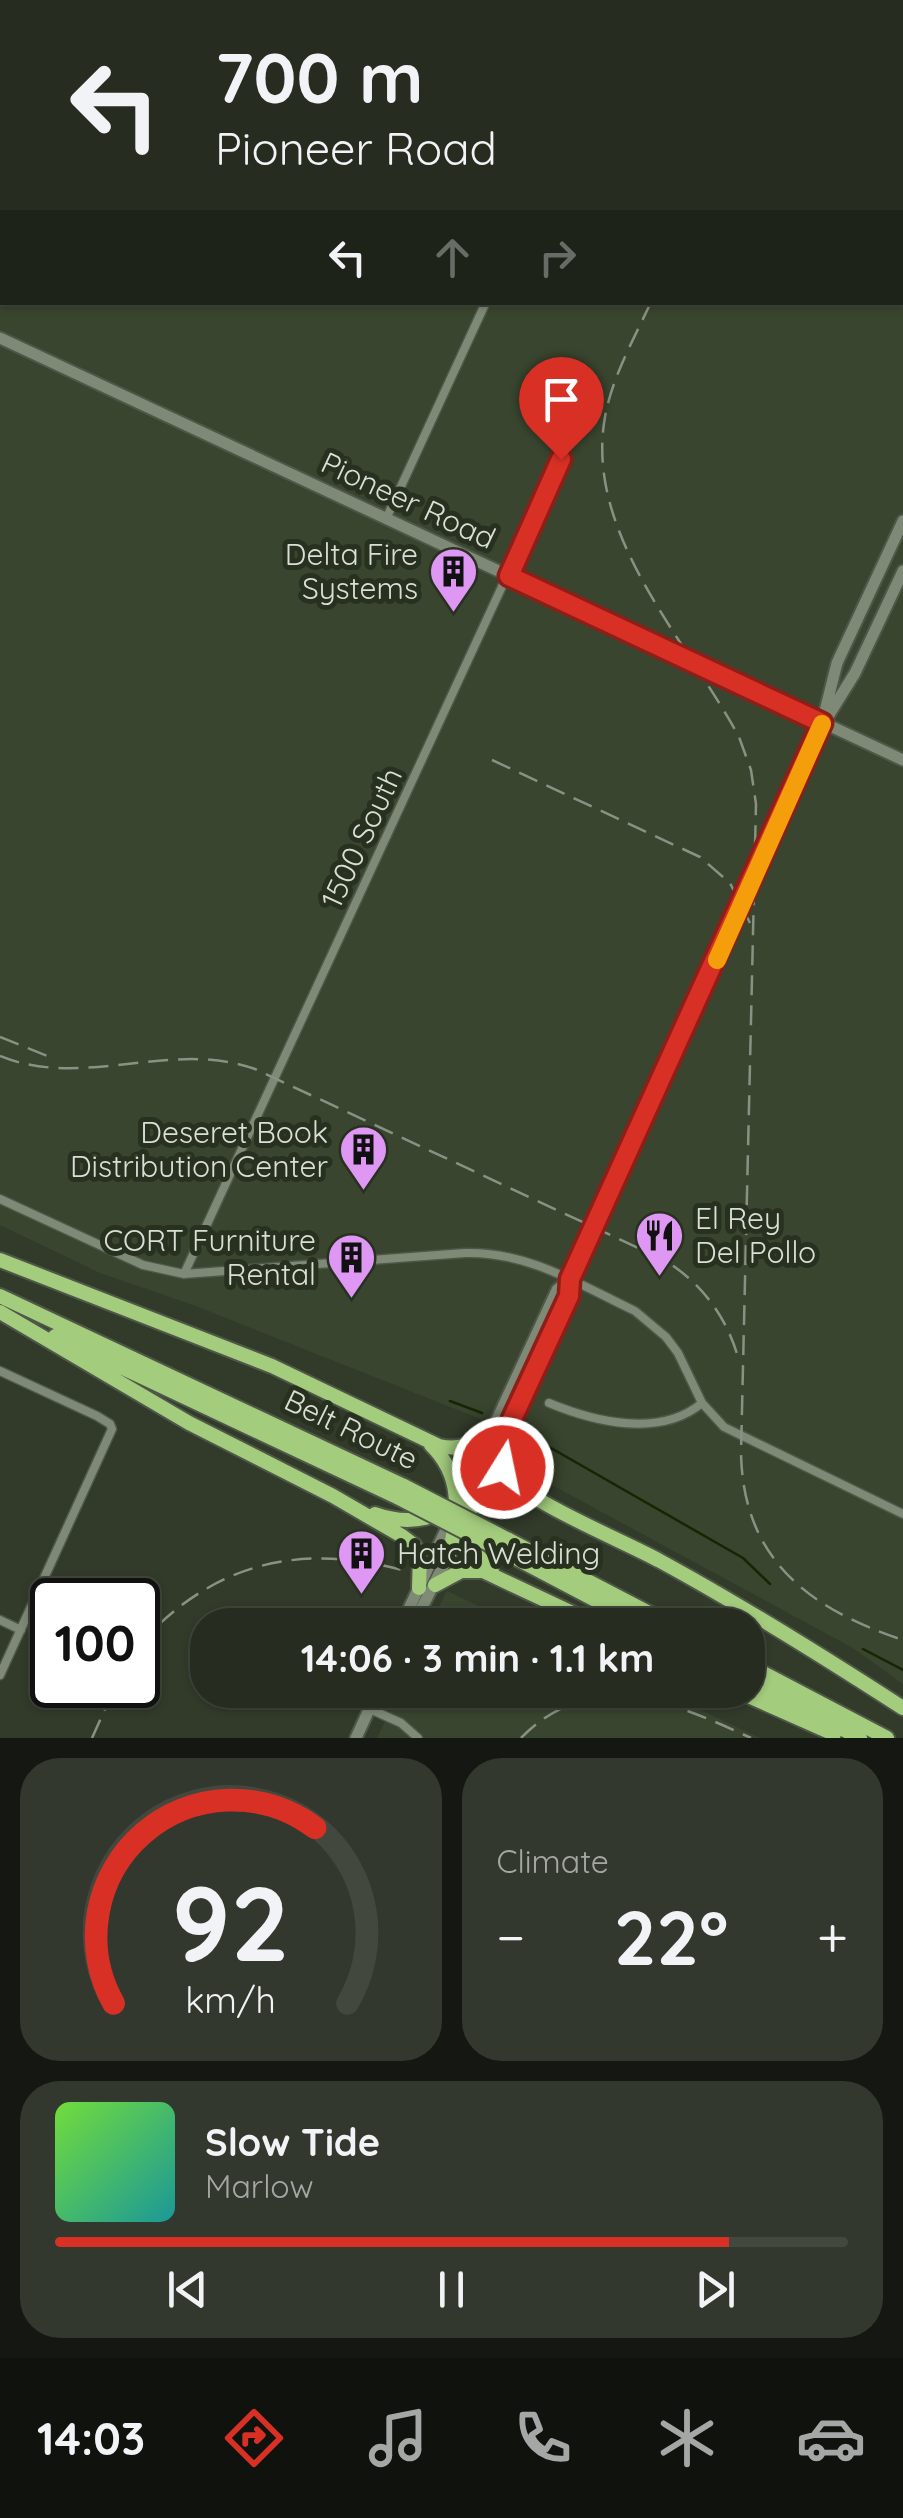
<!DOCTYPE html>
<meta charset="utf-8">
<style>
:root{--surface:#262c20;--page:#32382d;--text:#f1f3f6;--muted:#a4a7a5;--line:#42483e;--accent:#d93025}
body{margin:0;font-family:Quicksand,sans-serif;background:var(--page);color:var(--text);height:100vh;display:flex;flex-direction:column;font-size:38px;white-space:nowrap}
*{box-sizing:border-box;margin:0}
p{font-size:32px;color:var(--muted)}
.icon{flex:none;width:55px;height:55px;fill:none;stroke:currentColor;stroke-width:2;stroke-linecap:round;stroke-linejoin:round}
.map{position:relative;height:1738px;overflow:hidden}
.drawer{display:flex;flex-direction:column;gap:20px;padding:20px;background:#151812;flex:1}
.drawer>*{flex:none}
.hud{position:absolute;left:0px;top:0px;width:905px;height:305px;box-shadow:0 2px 8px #0004,0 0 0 2px var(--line);background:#262c20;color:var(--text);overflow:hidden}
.speed{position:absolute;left:30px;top:1578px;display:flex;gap:20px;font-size:50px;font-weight:700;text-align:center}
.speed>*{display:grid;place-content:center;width:130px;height:130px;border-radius:50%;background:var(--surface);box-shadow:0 2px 8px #0004,0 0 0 2px var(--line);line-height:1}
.speed .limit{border:5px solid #111;border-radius:15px;background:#fff;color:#111}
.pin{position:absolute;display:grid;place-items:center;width:85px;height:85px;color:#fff;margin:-102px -42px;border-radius:50% 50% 50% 0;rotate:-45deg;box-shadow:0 0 10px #0007}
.pin .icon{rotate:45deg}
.me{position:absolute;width:110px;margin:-55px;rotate:10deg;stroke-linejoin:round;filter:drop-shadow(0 0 8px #0008)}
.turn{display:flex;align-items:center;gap:35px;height:210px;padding:0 50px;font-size:45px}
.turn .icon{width:130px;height:130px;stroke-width:2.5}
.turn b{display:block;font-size:70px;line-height:85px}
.lanes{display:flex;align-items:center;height:95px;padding:0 50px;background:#0003;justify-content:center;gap:50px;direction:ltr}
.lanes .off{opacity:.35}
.big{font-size:75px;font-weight:800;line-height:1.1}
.drawer .card{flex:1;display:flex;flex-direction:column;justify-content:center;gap:15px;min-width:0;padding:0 35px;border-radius:40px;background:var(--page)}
.drawer .dial{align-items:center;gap:0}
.dial svg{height:260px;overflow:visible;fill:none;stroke:var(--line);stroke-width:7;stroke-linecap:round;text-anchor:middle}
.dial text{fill:var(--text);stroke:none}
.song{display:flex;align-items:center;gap:30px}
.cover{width:120px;height:120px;border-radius:15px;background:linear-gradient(135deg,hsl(100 70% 55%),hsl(180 70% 35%))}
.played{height:10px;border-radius:5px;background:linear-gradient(90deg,var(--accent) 85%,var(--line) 85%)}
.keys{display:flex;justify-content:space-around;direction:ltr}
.heat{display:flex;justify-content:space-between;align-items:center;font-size:55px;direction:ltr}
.drawer .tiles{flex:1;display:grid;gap:20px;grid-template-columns:1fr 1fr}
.card:last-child{grid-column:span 2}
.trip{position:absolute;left:190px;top:1608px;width:575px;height:100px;border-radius:40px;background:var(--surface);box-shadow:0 2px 8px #0004,0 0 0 2px var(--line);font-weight:800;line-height:100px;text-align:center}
.tabs{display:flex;height:160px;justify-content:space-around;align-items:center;background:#0f120d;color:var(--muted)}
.tabs .icon{width:70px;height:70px}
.tabs .selected{color:var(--accent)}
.tabs b{font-size:45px;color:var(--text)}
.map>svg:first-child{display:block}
.built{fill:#39452e}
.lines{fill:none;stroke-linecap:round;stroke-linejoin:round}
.stream{stroke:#152702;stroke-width:2.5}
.street-casing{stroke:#4f5749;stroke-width:11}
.secondary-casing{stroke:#4f5749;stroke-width:15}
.highway-casing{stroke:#4f5749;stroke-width:18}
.street{stroke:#7e8976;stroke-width:8}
.secondary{stroke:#7e8976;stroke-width:11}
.highway{stroke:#a3cc7d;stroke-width:14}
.rail{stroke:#8a9184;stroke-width:2.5;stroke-dasharray:20 10;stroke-linecap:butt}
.highway-bridge-casing{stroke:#4f5749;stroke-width:18;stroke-linecap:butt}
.highway-bridge{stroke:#a3cc7d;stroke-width:14}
.route-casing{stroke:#8d1f18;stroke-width:25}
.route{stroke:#d93025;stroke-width:18}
.slow{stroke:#f59e0b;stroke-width:18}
.labels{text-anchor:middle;stroke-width:10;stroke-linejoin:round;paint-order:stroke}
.street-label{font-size:30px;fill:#d9dfd5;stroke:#283020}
.poi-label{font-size:30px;fill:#d9dfd5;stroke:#283020;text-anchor:end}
</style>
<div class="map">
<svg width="903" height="1738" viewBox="0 0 903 1738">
<rect width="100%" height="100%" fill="#323b2a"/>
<path class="built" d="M 0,0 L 305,2 L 2,2 L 2,302 L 902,302 L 902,2 L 765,2 L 903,0 L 903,1684 L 853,1648 L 550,1484 L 478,1418 L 193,1305 L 100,1273 L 0,1225 Z
M 447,1591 L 519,1625 L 430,1625 Z
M 400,1690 L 658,1690 L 760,1738 L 377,1738 Z"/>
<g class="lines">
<path class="stream" d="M 324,0 L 330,2
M 522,2 L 522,0
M 450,1401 L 482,1413
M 523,1432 L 743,1558 L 770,1584
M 863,1649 L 903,1670"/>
<defs>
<path id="street" d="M 641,2 L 642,0
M 386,519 L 486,302
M 0,1199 L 143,1265 L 184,1274 L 465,1253 C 528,1251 580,1285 635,1311 L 666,1337 L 678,1353 L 702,1403 L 724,1427 L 903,1514
M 184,1274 L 579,420
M 0,1371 L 97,1416 L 110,1424 L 112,1429 L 0,1675
M 549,1403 C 595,1422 660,1438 702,1403
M 0,1620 L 21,1630
M 370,1709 L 401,1723 L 418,1738"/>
<path id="secondary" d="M 0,338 L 903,760
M 823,719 L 837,663 L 903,521
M 473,1471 L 557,1290 L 570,1279
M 478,1492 L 569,1297 L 570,1279 L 817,734 L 855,673 L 903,571
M 406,1625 L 405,1617 L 451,1519
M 413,1625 L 454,1545
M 356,1738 L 378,1690"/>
<path id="highway" d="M 0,1260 L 272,1366 L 439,1446 C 462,1451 477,1443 493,1427
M 0,1296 L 404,1486
M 0,1312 L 189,1423 L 333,1496 L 402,1536 L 414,1545 L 420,1555 L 419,1588
M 55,1336 L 399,1498
M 507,1430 C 503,1445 497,1461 507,1475 C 529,1503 624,1541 660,1561 C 743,1606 824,1657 903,1708
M 431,1445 C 463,1476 458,1512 450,1552
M 470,1496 L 477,1463
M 464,1511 L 494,1497 L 529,1496
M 375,1514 C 417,1529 448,1514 480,1487
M 467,1528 L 476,1553 L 493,1574
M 507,1539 L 672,1625
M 502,1551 L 643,1625
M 435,1585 L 461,1571 L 483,1571 L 598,1625
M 748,1665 L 887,1738
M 748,1680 L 860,1738
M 735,1690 L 834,1734"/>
</defs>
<use href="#street" class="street-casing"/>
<use href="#secondary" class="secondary-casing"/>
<use href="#highway" class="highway-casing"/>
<use href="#street" class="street"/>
<use href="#secondary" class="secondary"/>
<use href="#highway" class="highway"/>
<path class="rail" d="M 790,2 L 791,0
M 651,302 C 634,339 612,377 605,417 C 584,534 687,640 739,737 L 751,770 L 756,804 L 741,1453 C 743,1559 809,1609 903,1640
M 492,760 L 700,857 L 730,883 L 750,923
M 0,1037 L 55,1059
M 0,1056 C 83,1090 171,1039 255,1069 L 666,1261 C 702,1284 726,1316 738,1357
M 487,1616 L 507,1625
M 138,1646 C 211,1564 297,1542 402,1570
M 92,1738 L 116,1685
M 521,1738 C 592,1666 673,1702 751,1738"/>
<defs>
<path id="highway-bridge" d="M 404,1486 L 507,1539
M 399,1498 L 502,1551"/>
</defs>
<use href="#highway-bridge" class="highway-bridge-casing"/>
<use href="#highway-bridge" class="highway-bridge"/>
</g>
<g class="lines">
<defs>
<path id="route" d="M 503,1468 L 501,1454 L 507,1430 L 569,1296 L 570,1279 L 822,723 L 509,576 L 561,459"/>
</defs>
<use href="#route" class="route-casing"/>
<use href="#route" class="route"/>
<path class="slow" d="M 717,960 L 822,724"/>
</g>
<defs>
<symbol id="building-pin" viewBox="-11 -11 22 30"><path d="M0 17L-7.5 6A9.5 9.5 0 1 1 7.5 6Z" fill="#de98f3" stroke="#283020"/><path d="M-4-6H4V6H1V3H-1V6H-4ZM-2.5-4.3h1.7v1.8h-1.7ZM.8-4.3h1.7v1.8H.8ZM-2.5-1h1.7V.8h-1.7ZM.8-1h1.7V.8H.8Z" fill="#111"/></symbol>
<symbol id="restaurant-pin" viewBox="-11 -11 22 30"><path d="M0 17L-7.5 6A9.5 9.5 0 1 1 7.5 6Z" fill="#de98f3" stroke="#283020"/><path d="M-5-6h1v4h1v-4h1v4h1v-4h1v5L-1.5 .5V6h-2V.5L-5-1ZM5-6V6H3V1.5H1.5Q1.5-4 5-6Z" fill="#111"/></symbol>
</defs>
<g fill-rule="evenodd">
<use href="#building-pin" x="426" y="544" width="55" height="75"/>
<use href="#building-pin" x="336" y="1122" width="55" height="75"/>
<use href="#restaurant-pin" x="632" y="1208" width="55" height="75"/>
<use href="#building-pin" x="324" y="1230" width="55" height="75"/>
<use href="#building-pin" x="334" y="1526" width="55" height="75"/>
</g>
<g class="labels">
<g class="street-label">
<text transform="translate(408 501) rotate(25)" y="10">Pioneer Road</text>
<text transform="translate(362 838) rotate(-65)" y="10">1500 South</text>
<text transform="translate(351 1430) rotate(26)" y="10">Belt Route</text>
</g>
<g class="poi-label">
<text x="418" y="565">Delta Fire<tspan x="418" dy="34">Systems</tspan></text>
<text x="328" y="1143">Deseret Book<tspan x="328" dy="34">Distribution Center</tspan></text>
<text x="695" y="1229" text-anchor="start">El Rey<tspan x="695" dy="34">Del Pollo</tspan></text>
<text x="316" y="1251">CORT Furniture<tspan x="316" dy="34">Rental</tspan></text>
<text x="397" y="1564" text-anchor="start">Hatch Welding</text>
</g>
</g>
</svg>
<div class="speed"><div class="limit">100</div></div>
<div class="pin" style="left:561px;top:459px;background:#d93025"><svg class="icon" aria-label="arrive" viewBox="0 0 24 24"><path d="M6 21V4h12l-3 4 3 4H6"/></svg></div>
<svg class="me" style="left:503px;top:1468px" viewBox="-20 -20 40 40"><circle r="17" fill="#d93025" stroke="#fff" stroke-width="3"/><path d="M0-11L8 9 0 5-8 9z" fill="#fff"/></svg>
<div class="trip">14:06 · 3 min · 1.1 km</div>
<div class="hud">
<div class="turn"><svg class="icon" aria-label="left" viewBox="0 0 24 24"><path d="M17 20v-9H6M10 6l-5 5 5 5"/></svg><div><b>700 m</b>Pioneer Road</div></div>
<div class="lanes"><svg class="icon" aria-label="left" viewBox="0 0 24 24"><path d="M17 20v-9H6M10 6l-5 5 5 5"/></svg><svg class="icon off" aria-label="ahead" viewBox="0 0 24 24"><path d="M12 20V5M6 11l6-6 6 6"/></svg><svg class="icon off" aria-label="right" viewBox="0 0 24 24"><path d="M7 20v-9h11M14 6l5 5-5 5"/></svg></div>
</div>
</div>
<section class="drawer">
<div class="tiles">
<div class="card dial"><svg viewBox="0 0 100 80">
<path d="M14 69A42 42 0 1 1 86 69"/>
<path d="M14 69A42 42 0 0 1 76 15" stroke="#d93025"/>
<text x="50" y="56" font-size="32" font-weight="700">92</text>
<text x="50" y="72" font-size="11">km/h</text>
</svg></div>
<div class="card"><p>Climate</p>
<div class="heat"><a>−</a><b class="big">22°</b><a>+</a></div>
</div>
<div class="card">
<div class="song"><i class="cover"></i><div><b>Slow Tide</b><p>Marlow</p></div></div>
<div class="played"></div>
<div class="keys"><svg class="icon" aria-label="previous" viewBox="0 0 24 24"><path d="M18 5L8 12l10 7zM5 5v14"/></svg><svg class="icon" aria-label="pause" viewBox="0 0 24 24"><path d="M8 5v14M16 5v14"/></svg><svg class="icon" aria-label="next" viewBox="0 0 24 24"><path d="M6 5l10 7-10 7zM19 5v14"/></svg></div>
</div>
</div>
</section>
<nav class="tabs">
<b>14:03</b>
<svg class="icon selected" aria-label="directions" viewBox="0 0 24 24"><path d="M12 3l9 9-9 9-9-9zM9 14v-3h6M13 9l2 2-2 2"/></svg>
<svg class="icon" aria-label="music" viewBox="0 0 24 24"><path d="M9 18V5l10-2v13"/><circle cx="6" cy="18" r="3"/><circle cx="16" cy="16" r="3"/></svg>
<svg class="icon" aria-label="phone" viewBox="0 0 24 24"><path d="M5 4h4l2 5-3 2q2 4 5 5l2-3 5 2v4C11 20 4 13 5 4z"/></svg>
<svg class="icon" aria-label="climate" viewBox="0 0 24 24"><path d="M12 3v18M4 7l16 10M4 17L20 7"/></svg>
<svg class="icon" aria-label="car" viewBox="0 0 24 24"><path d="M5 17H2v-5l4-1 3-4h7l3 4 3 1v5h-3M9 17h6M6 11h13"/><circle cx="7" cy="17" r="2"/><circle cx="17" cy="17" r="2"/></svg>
</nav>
